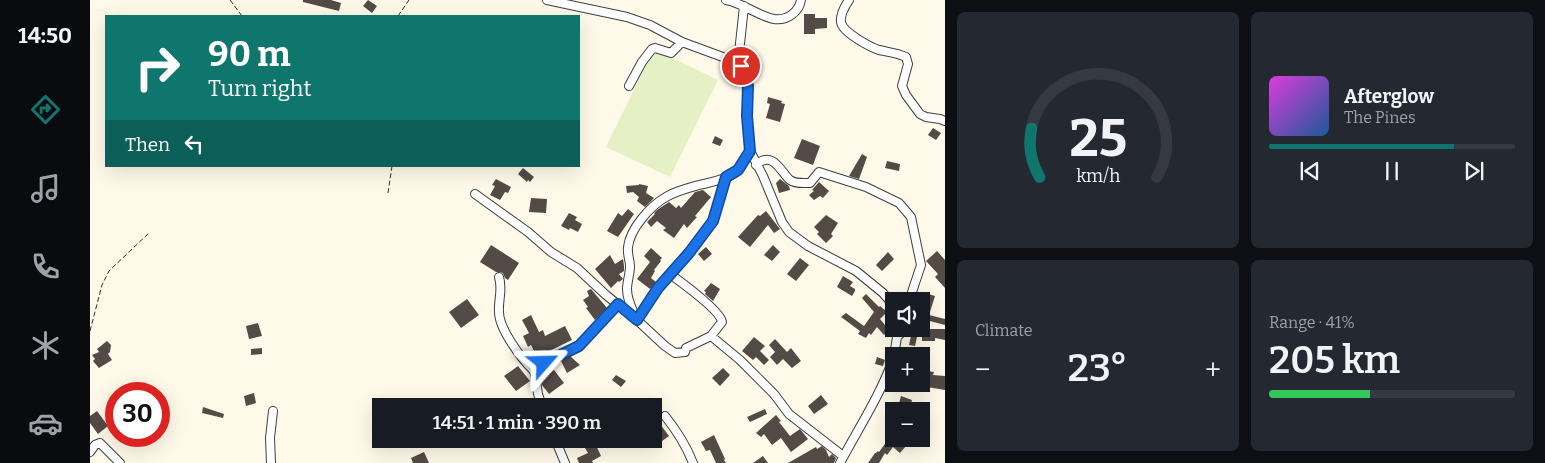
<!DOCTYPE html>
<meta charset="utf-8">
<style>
:root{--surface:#171b24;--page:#242831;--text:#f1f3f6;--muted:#9ea1a6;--line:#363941;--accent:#0f766e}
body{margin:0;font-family:Bitter,serif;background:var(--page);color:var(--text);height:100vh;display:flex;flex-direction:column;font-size:19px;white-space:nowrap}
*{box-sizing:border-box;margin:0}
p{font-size:16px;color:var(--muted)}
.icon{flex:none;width:28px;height:28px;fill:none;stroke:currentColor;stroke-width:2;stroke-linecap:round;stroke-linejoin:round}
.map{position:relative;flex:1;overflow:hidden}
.details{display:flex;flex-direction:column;gap:12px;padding:12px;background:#0d0f14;width:600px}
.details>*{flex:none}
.hud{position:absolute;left:15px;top:15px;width:475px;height:152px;border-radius:0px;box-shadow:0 5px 20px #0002;background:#0f766e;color:#fff;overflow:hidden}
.tools{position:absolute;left:795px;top:292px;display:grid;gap:10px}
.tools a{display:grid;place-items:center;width:45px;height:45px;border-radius:0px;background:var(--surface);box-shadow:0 5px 20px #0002;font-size:25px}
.speed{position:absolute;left:15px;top:382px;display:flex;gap:10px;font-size:25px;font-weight:700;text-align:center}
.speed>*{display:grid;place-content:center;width:65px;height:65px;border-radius:50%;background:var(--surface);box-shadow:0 5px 20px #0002;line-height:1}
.speed .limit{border:8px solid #d22;background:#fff;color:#111}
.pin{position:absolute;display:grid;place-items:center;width:42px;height:42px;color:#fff;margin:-21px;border:2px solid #fff;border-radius:50%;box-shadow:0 1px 5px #0007}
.me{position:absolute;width:55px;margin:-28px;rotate:65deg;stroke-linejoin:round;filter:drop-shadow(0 0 4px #0008)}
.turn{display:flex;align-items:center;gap:18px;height:105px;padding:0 20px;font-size:22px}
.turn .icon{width:65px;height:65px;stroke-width:2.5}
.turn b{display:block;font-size:35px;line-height:42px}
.then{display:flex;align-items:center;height:48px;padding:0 20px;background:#0003;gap:10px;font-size:19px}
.big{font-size:38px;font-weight:600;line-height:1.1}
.details .widget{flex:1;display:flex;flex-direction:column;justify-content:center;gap:8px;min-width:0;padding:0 18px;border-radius:8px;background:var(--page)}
.details .dial{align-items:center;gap:0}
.dial svg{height:130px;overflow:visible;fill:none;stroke:var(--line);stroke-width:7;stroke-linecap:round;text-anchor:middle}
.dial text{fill:var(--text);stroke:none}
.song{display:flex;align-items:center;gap:15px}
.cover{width:60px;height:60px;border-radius:8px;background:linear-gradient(135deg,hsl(300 70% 55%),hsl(210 70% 35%))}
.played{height:5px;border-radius:2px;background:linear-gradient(90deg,var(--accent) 75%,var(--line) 75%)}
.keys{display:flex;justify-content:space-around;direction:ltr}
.heat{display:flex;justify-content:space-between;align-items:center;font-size:28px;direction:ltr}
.charge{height:8px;border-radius:4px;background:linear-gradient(90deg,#34c759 41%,var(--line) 0)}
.details .tiles{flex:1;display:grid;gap:12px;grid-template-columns:repeat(2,1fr)}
.trip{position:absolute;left:282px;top:398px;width:290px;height:50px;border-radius:0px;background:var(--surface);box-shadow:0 5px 20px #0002;font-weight:600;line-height:50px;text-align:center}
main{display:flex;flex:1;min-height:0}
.dock{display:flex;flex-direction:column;width:90px;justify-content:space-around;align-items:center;background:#090b0e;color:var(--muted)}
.dock .icon{width:35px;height:35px}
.dock .on{color:var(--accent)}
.dock b{font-size:22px;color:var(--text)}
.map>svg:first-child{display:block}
.pitch{fill:#e5f0c5}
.building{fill:#544b47}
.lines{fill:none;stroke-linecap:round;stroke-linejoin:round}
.minor-casing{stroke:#3e3e3e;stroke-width:10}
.path{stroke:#2d2d2d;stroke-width:1;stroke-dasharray:5 2.5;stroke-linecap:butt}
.minor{stroke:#fff;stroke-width:8}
.route-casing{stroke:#114b97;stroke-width:12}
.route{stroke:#1a73e8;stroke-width:9}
</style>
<main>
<nav class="dock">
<b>14:50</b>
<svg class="icon on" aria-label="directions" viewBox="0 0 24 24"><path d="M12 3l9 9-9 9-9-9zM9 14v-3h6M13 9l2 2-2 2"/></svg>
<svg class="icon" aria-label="music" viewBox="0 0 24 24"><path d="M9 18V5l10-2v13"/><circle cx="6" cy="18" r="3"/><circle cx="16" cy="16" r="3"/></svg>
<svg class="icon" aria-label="phone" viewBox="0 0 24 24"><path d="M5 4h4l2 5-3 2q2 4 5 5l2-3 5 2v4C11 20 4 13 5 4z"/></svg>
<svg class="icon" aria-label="climate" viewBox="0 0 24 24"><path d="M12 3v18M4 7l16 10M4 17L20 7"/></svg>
<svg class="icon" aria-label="car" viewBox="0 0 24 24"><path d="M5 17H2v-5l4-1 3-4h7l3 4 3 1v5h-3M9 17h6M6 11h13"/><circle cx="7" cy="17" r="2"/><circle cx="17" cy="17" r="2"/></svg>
</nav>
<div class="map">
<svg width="855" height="463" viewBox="0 0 855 463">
<rect width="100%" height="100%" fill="#fff9e9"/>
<path class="pitch" d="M 564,49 L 628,80 L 580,177 L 516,147 Z"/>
<path class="building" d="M 213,0 L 241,0 L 251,3 L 249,11 L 213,2 Z
M 278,0 L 287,6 L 282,13 L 273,6 Z
M 714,14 L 725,14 L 725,18 L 737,18 L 737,28 L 725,29 L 725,34 L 714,34 Z
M 678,97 L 692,101 L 691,103 L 695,104 L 690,122 L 676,118 L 680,104 L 677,103 Z
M 843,128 L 851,133 L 846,140 L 838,135 Z
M 625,136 L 633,140 L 630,146 L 622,143 Z
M 712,139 L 730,146 L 723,165 L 704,158 Z
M 772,154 L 777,157 L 769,179 L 759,176 Z
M 797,161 L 810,164 L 809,171 L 795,168 Z
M 433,168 L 444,177 L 440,182 L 438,180 L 437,182 L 428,174 Z
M 406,179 L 421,187 L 418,193 L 415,192 L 410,200 L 400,195 L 405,186 L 402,185 Z
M 690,179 L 699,186 L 700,190 L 689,193 L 686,183 Z
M 729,182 L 739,191 L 733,198 L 730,196 L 724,200 L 719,195 L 724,191 L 722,190 Z
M 549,184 L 558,186 L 556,193 L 564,198 L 555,207 L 547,201 L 549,197 L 543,192 L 537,193 L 536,186 L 549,185 Z
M 613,190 L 621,197 L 605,216 L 607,217 L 597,228 L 594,224 L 584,238 L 573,230 L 576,228 L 567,221 L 561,227 L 557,222 L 565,214 L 564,213 L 567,210 L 579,202 L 586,208 L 589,205 L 591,208 L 605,192 Z
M 441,198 L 457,199 L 456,213 L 439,212 Z
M 538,209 L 544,214 L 528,237 L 517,231 L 528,213 L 532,216 Z
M 676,211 L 690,229 L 684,233 L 678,225 L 660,247 L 648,237 L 668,215 L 670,216 Z
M 479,213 L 487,217 L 485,220 L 492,224 L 488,232 L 480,228 L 479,230 L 471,226 Z
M 736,215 L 748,223 L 741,234 L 743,236 L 736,243 L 727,234 L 729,232 L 724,227 Z
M 401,245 L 429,263 L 418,280 L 415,278 L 413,273 L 410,272 L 406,272 L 390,262 Z
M 683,245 L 690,252 L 682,261 L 674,255 Z
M 616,247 L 622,254 L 614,261 L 608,254 Z
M 561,248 L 572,258 L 570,260 L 571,261 L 564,270 L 565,271 L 561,278 L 566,282 L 560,289 L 547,279 L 560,262 L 554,256 Z
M 847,251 L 855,260 L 855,288 L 845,277 L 848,274 L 836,261 Z
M 798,252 L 804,259 L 792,271 L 786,265 Z
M 520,255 L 525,264 L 533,259 L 534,266 L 534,271 L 529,274 L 533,279 L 529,282 L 528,281 L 521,288 L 505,269 Z
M 710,258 L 719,265 L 706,281 L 697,274 Z
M 753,276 L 763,282 L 760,286 L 765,289 L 765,291 L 762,296 L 747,287 Z
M 621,283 L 630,289 L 623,301 L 615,294 L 616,292 L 614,291 Z
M 501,289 L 517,308 L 505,320 L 496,308 L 498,307 L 493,300 L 499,296 L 497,291 Z
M 835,293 L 845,296 L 839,315 L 855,319 L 855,325 L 832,319 L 834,309 L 831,308 L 831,305 Z
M 776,294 L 789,307 L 790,306 L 797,312 L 790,319 L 799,330 L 794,335 L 787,327 L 781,335 L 779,333 L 776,338 L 768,334 L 770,331 L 751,317 L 756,313 L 774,326 L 784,312 L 772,298 Z
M 377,299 L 389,315 L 371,328 L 359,312 Z
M 441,315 L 449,332 L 453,330 L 455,336 L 475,326 L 482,340 L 447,357 L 441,345 L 438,347 L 433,336 L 439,333 L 432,320 Z
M 168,323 L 172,336 L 159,339 L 156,326 Z
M 832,329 L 855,329 L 855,340 L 845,338 L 845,341 L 832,341 Z
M 821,336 L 827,337 L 825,346 L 819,345 Z
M 664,337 L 675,346 L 670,351 L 679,360 L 674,365 L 666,357 L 663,360 L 652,351 Z
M 685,339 L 697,352 L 701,348 L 711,361 L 702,368 L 693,359 L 687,365 L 680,357 L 685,352 L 679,345 Z
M 17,341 L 21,345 L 20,352 L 18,354 L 22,360 L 9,368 L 3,361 L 5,359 L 2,355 L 9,352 L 7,349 Z
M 172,348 L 172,354 L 161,355 L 161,349 Z
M 480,356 L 490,365 L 477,373 L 471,361 Z
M 787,357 L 795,360 L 793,366 L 785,364 Z
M 428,366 L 440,381 L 426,391 L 414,376 Z
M 633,368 L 640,375 L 630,386 L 622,378 Z
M 464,370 L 474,383 L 459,394 L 452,385 L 451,379 Z
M 833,370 L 844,372 L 843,375 L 855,376 L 855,390 L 831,386 Z
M 526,375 L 536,381 L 531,387 L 522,380 Z
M 164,393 L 166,403 L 156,406 L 154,396 Z
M 731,395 L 738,404 L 724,414 L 718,406 Z
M 811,396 L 822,400 L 819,411 L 807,411 Z
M 113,407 L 134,414 L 133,418 L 112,413 Z
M 675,409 L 677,414 L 660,422 L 657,417 Z
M 7,411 L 18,426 L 8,434 L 0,423 L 0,416 Z
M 686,415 L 691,421 L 689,422 L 700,436 L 710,429 L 718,439 L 701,452 L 691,438 L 682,445 L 674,434 L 671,437 L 666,433 Z
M 567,420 L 579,436 L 568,444 L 564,438 L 564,422 Z
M 624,435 L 635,459 L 634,460 L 636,463 L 626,463 L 620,450 L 616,451 L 611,442 Z
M 807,439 L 817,445 L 810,453 L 803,447 L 797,455 L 795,453 L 789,463 L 778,463 L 785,453 L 786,453 L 788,451 L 789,452 L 797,441 L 802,445 Z
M 505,443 L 511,456 L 502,461 L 503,463 L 489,463 L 487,458 L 498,453 L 495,448 Z
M 732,446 L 736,450 L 739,457 L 742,454 L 746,458 L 744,463 L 698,463 L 726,447 L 727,449 Z
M 334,452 L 339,463 L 323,463 L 321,458 Z
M 673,456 L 678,463 L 663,463 Z"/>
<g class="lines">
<defs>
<path id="minor" d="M 457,0 L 537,17 L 560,25 L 592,42 L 649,63
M 636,0 C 653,3 668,16 684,19 C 697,21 709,12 711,0
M 759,0 C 755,6 750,15 751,22 C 752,32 780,47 789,50 C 798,52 807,53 816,57 L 818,64 L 812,86 L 816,95 L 830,114 L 836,117 L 850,119 L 855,121
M 654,6 L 649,53 L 649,63 L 658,86 L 657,116 L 660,151 L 673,176 L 692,222 L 699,232 L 718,246 L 766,271 L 793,293 L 804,306
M 539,86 L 552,62 L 562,49 L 565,48 L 581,53 L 592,42
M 666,165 C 683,149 692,174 700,180 C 705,184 714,183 720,183 L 729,172 L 776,187 L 809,203 L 821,217 L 831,265 L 819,301
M 385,194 L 438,232 L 461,252 L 487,268 L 516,295 L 547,320 L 575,346 L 585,353 L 595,352 L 596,348 L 621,336 L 650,360 L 684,394 L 699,414 L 753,456
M 580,274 C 591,282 631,311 632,322 L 621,336
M 409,277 C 413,290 408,300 409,312 C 409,329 431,358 443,370
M 546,318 C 542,309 537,300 537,289 C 537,282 540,274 540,266 C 540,260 537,254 538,247 C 540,229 560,206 576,197 C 586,191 598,188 609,185 C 621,182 635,180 645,173 C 651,168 655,157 660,151
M 547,320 L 568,288 L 607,243 L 623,221 L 636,177
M 804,356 L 807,337 L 814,330 L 814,329
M 452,406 L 448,394 L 444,368 L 489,346 L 528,304
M 499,406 L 503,403
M 575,416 C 587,431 596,445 603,463
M 465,439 L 475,463
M 0,452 L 5,445 L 10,443 L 30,463
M 181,463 L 180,438 L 183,411
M 750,463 C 768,429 791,394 804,357"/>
</defs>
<use href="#minor" class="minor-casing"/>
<path class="path" d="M 140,0 L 152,16
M 308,16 L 319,0
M 298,193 L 302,166
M 0,331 L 12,285 L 19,271 L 60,232
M 436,406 L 442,403"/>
<use href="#minor" class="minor"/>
</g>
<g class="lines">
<defs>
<path id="route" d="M 454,363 L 489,346 L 528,304 L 547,320 L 568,288 L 599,253 L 623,221 L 636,177 L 648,170 L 660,151 L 657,116 L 658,86 L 651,66"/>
</defs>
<use href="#route" class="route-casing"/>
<use href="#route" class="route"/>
</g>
</svg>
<div class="tools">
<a><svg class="icon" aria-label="sound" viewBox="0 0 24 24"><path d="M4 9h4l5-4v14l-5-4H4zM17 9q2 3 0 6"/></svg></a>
<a>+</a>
<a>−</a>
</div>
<div class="speed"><div class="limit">30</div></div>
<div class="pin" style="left:651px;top:66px;background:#d93025"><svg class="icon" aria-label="arrive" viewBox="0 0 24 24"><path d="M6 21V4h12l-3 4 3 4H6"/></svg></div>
<svg class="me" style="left:454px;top:363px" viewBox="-20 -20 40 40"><path d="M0-17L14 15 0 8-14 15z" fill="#1a73e8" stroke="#fff" stroke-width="4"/></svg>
<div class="trip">14:51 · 1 min · 390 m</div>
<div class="hud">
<div class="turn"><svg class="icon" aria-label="right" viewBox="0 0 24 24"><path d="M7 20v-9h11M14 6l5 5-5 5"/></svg><div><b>90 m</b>Turn right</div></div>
<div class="then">Then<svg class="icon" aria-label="left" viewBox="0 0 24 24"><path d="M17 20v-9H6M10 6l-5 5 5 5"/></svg></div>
</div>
</div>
<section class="details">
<div class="tiles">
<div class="widget dial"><svg viewBox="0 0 100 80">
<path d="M14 69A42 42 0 1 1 86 69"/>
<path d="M14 69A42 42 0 0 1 9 39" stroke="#0f766e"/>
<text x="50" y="56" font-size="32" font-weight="700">25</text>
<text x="50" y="72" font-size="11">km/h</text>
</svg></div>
<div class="widget">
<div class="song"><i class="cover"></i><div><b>Afterglow</b><p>The Pines</p></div></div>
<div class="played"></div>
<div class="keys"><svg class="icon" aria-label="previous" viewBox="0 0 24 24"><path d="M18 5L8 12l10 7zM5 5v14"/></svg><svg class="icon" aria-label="pause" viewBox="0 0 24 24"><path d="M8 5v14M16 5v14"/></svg><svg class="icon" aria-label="next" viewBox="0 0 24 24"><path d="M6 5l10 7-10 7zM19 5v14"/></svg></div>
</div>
<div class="widget"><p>Climate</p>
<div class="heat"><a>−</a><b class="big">23°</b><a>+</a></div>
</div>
<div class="widget"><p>Range · 41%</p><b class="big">205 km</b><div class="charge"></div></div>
</div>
</section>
</main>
